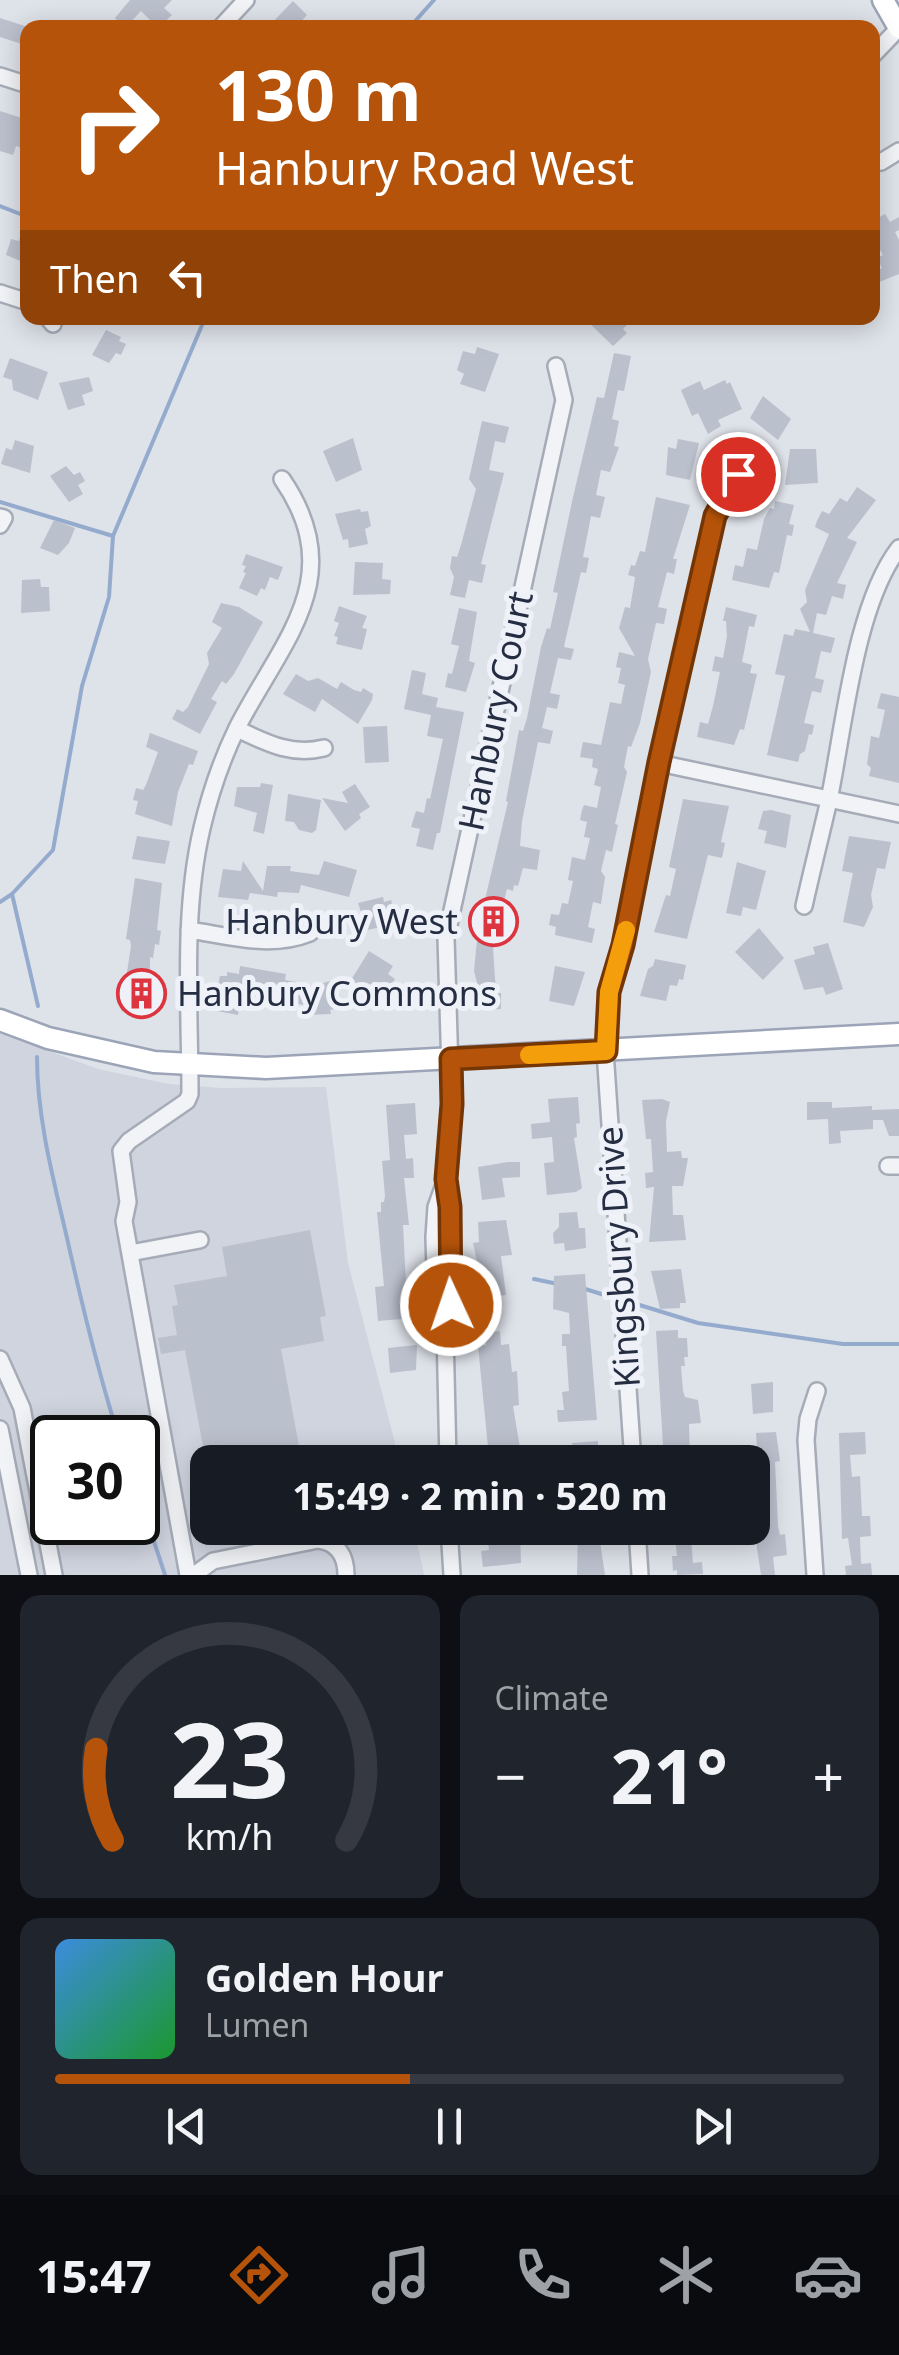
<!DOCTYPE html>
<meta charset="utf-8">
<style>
:root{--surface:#171b24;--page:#20242c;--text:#f1f3f6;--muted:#9ea1a6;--line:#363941;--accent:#b45309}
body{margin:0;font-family:"Noto Sans",sans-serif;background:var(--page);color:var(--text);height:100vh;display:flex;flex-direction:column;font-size:38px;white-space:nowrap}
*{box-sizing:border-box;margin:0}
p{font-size:32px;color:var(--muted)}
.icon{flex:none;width:55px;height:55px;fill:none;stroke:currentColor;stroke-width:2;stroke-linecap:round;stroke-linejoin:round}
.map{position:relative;height:1575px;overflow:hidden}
.side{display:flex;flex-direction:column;gap:20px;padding:20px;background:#0d0f14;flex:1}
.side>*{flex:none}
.hud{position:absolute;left:20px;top:20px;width:860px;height:305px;border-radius:20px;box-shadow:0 5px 25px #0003;background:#b45309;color:#fff;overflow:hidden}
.speed{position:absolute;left:30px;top:1415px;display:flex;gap:20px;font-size:50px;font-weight:700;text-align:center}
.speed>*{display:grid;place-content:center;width:130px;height:130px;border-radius:50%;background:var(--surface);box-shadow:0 5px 25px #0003;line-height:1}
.speed .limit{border:5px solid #111;border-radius:15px;background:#fff;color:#111}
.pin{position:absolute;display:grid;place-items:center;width:85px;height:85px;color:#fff;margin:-42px;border:5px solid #fff;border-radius:50%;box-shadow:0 2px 10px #0007}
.me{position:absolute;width:110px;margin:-55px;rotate:357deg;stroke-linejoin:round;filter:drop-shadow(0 0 8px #0008)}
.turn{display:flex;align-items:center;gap:35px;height:210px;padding:0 30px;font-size:45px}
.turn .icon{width:130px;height:130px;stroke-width:2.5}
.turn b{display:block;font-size:70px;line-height:85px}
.then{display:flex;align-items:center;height:95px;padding:0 30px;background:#0003;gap:20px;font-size:38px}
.big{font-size:75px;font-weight:700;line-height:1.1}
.side .tile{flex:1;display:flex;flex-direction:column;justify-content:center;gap:15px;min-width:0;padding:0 35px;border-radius:20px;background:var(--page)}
.side .dial{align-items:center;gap:0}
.dial svg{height:260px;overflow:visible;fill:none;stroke:var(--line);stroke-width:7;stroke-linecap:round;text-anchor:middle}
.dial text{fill:var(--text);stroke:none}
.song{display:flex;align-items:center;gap:30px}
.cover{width:120px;height:120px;border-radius:15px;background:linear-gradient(135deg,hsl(210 70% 55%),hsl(130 70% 35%))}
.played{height:10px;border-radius:5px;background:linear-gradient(90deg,var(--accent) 45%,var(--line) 45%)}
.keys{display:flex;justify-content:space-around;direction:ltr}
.heat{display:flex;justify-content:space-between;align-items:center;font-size:55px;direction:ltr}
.side .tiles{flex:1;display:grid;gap:20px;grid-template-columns:1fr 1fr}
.tile:last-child{grid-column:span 2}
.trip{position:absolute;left:190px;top:1445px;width:580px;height:100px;border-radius:20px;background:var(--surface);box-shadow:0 5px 25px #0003;font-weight:700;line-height:100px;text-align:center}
.tabs{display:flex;height:160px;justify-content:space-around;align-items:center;background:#090b0e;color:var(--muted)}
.tabs .icon{width:70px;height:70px}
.tabs .active{color:var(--accent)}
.tabs b{font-size:45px;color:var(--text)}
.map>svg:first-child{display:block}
.built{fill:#d0d4df;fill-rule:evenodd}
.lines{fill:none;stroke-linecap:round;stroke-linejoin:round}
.stream{stroke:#95abce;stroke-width:4}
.building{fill:#bbc0cd}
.minor-casing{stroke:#a6acb7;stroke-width:20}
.major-casing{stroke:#9ca4b7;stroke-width:25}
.minor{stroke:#f1f3f7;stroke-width:15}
.major{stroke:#fff;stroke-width:20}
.route-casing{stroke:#753606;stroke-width:25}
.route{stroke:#b45309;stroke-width:18}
.slow{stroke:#f59e0b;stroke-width:18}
.labels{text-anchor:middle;stroke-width:10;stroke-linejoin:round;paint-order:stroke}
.street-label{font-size:35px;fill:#252d42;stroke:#eef1f7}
.poi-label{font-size:35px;fill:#252d42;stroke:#eef1f7;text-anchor:end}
</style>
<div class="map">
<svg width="899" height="1575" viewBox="0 0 899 1575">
<rect width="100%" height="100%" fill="#dee2e9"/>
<path class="built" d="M 0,1033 L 98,1069 L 169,1084 L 221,1088 L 326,1087 L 348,1263 L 400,1462 L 208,1462 L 208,1528 L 414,1528 L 424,1575 L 0,1575 ZM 52,1438 L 138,1438 L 138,1522 L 52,1522 Z"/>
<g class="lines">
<path class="stream" d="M 409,28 L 434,0
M 0,206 L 28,217
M 0,502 L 113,536
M 12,894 L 38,1006
M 0,902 L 12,894 L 53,850 L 82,686 L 109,597 L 113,536 L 205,318
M 37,1057 C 37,1118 53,1178 67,1238 C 82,1305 98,1372 119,1438
M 534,1279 L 558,1284
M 582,1288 L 611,1297
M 633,1303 L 698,1323 L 843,1344 L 899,1344
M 138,1493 L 165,1575"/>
</g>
<path class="building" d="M 130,0 L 172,0 L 164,8 L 172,15 L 158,28 L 141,11 L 125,28 L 115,18 Z
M 293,1 L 307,15 L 295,28 L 267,28 Z
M 0,18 L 28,27 L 28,46 L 0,37 Z
M 0,111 L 28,120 L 28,150 L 16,146 L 13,155 L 0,151 Z
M 885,214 L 890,222 L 899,217 L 899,230 L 895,232 L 899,240 L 899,274 L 872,285 L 872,274 L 882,268 L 877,258 L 883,255 L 873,238 L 877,236 L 872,221 Z
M 25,220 L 28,220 L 28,264 L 6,255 L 11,239 L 19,241 Z
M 584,318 L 634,318 L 623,329 L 627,333 L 613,346 Z
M 106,330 L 121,337 L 119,341 L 126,344 L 121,355 L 116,353 L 109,363 L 92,355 Z
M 477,347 L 499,354 L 485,392 L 460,384 L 464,374 L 457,370 L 463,351 L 475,354 Z
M 614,353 L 631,356 L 624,391 L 618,390 L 612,419 L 619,421 L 614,446 L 619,447 L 610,472 L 601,470 L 596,495 L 605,497 L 600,518 L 591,516 L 583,557 L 589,558 L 586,573 L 581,572 L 565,642 L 564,647 L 574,649 L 571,660 L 558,658 L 550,693 L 560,695 L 557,709 L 547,707 L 542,728 L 553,731 L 550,744 L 538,742 L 522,821 L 520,846 L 540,850 L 537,870 L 523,868 L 518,886 L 514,885 L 513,891 L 507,889 L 501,913 L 509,915 L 505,931 L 498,929 L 493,948 L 496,993 L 501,993 L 501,1009 L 484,1010 L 474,971 L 478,929 L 508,802 L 506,801 L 519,730 L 523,731 L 527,718 L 541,647 L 547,628 L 550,629 L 558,593 L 553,592 L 573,497 L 597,397 L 604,398 Z
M 10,358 L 48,372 L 38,400 L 13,390 L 12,380 L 3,377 Z
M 89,377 L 93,391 L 82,395 L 85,405 L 68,410 L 59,383 Z
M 725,380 L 727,384 L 730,382 L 742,409 L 718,420 L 721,426 L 708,434 L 698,413 L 692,416 L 681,390 L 700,381 L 704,390 Z
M 763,396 L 791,419 L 778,440 L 750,418 Z
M 482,421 L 509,427 L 505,443 L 495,441 L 489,470 L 504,473 L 481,564 L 486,565 L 482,583 L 469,580 L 465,598 L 450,595 L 454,577 L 450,568 L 452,556 L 457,557 L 461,545 L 476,489 L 469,479 Z
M 353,438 L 362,470 L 336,482 L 323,451 Z
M 678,439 L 699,443 L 690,480 L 666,475 L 668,447 L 676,449 Z
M 15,440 L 34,446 L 30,473 L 1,464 L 6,448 L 12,450 Z
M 790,449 L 816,449 L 818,483 L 785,485 Z
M 66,466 L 74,475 L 80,472 L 85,481 L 78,485 L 83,494 L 69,502 L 50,476 Z
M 857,487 L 876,500 L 847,538 L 857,542 L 837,583 L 846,585 L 843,599 L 832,596 L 826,615 L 817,613 L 813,633 L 835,638 L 831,653 L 821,651 L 815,678 L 824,680 L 821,693 L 812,691 L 804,723 L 814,725 L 812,735 L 809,734 L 805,751 L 800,754 L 798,762 L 767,755 L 785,676 L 775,674 L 784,634 L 793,636 L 795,629 L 810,632 L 800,609 L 807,602 L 805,590 L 829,534 L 815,527 L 817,521 L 822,511 L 829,514 L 840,498 L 847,502 Z
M 656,497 L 690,505 L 673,559 L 677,559 L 674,574 L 667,572 L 658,607 L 667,609 L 664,624 L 656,623 L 648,659 L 651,672 L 640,723 L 631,747 L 628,746 L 624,767 L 627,772 L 615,824 L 618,825 L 612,852 L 606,850 L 601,871 L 605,877 L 601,904 L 593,902 L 588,927 L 595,929 L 592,943 L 555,935 L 556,927 L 549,925 L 551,914 L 559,915 L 562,903 L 568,904 L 573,881 L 568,880 L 572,857 L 585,860 L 590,838 L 584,837 L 587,822 L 580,820 L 582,810 L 584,805 L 597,808 L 601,787 L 594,785 L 598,769 L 592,767 L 593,759 L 580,757 L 583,742 L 601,745 L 610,702 L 621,704 L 625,685 L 618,683 L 621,668 L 616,667 L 619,652 L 635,656 L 619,628 L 625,607 L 630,608 L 634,584 L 635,577 L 628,575 L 631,565 L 635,566 L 640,551 L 645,552 Z
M 775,501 L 794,505 L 789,524 L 794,525 L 792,536 L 787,535 L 779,573 L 774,572 L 769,588 L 732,580 L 735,565 L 743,567 L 747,548 L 757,550 L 764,519 L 770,508 L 774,509 Z
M 360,509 L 361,512 L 368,511 L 371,526 L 365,529 L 368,544 L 349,548 L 348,539 L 343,540 L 335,514 Z
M 54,520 L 75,528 L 69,543 L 58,555 L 40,548 Z
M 246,554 L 283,567 L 278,580 L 270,577 L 265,590 L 261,588 L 257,596 L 239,588 L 246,573 L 243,572 L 246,566 L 242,565 Z
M 355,562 L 383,563 L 382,579 L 391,580 L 390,594 L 353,595 Z
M 40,579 L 41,587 L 49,587 L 50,611 L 21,613 L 22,580 Z
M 221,603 L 239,607 L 263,622 L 234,674 L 226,684 L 222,681 L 211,699 L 217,702 L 200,734 L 172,719 L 177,709 L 183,712 L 188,707 L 209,664 L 207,653 L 222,628 L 212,622 Z
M 339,606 L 367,616 L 362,628 L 367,629 L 362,650 L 336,644 L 338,637 L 334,636 L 339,623 L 334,621 Z
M 726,607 L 757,615 L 754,627 L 749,626 L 742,662 L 752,665 L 750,673 L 757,674 L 744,730 L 740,729 L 734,745 L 697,737 L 700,722 L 708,724 L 713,706 L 720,672 L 712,671 L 715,656 L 723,658 L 727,636 L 726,621 L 723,621 Z
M 459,608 L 477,612 L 469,661 L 475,663 L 466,692 L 445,687 L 448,673 L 452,674 L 459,646 L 451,644 Z
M 412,670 L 426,673 L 422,694 L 438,698 L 436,707 L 464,712 L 440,833 L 437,833 L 433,850 L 416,846 L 420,829 L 411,827 L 416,811 L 424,813 L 427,798 L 430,799 L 443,739 L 427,736 L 431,715 L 404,709 Z
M 296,674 L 308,681 L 318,678 L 337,689 L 341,682 L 354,690 L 361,692 L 363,688 L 373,694 L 372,700 L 358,724 L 322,699 L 315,712 L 283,694 Z
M 881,693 L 899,697 L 899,783 L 869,776 L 871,768 L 867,764 L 871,736 L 879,738 L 885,710 L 877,708 Z
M 387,726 L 389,762 L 365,763 L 363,727 Z
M 150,733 L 198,751 L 193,765 L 189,764 L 178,792 L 172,826 L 135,814 L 138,801 L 133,800 L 136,788 L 143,790 L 146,785 L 158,752 L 146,747 Z
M 261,783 L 273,785 L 264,834 L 253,831 L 257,813 L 234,806 L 237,787 L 260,787 Z
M 355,784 L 370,807 L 359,814 L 361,818 L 345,831 L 322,798 L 348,803 L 342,792 Z
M 288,794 L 321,800 L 316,830 L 312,833 L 299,830 L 294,822 L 285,821 Z
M 683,799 L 729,806 L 721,842 L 725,843 L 722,858 L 708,855 L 687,939 L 654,932 L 666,895 L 670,896 L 676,869 L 669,867 Z
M 771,810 L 791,815 L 786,848 L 764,843 L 767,831 L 758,829 L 763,811 Z
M 137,836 L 170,841 L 165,864 L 132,859 Z
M 849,836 L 891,842 L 885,869 L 877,868 L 871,895 L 873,907 L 864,927 L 843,922 L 853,873 L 842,871 Z
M 243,861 L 263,891 L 267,866 L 291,866 L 290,871 L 319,875 L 324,861 L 357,870 L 349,897 L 301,885 L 299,893 L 278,892 L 277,897 L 250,893 L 248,900 L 218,897 L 223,869 L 241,871 Z
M 737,862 L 766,871 L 756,910 L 743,907 L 741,916 L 726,913 Z
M 135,878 L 162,883 L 157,930 L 161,931 L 159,945 L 155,944 L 153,958 L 150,957 L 150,978 L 156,978 L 156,1011 L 121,1011 L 131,946 L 130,940 L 126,939 Z
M 383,897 L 384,902 L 391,900 L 395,918 L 389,917 L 391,925 L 367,930 L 358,903 Z
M 759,928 L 784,958 L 763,980 L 735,952 Z
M 828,943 L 843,989 L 826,995 L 823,987 L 804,990 L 794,960 L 815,954 L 813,947 Z
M 369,951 L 393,966 L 388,974 L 395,979 L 382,999 L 351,980 Z
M 655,959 L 686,965 L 683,980 L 679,979 L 677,986 L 670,985 L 666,1001 L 640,996 L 648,969 L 653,966 Z
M 240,966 L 286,974 L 285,980 L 296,982 L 295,992 L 336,979 L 342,1007 L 330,1010 L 331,1014 L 307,1015 L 305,1005 L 249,997 L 247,1007 L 239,1006 L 238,1015 L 217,1011 L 219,1002 L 215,1001 L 220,976 L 227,976 L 227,972 L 239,974 Z
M 555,966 L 585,972 L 574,1006 L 549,1001 Z
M 578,1097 L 580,1123 L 576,1124 L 577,1137 L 574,1138 L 582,1188 L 576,1192 L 547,1195 L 544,1163 L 554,1162 L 552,1137 L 532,1139 L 531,1124 L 550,1122 L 548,1099 Z
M 662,1099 L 670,1102 L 666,1121 L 667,1152 L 681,1151 L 682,1158 L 688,1158 L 683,1186 L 672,1186 L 673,1215 L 683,1215 L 686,1240 L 649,1242 L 654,1187 L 646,1188 L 645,1173 L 653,1172 L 651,1139 L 646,1139 L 642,1100 Z
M 807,1102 L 832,1102 L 832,1108 L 872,1106 L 872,1110 L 899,1109 L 899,1136 L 889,1136 L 883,1120 L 873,1120 L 873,1129 L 840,1131 L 841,1143 L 829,1144 L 828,1119 L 807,1120 Z
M 415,1103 L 417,1134 L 404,1135 L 406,1159 L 413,1158 L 414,1178 L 404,1178 L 409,1225 L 403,1225 L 407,1303 L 400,1304 L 402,1319 L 378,1321 L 375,1287 L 384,1286 L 377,1212 L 381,1212 L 381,1202 L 384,1202 L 385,1196 L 382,1161 L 390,1160 L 386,1105 Z
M 508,1162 L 520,1162 L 520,1177 L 502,1178 L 505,1197 L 482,1200 L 478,1167 Z
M 577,1212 L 579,1228 L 585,1228 L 586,1248 L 565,1251 L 564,1243 L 554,1244 L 553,1233 L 559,1227 L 559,1213 Z
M 506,1220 L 512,1255 L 501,1256 L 506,1295 L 476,1299 L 474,1285 L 482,1284 L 473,1243 L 479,1242 L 478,1222 Z
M 310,1230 L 326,1316 L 320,1317 L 324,1341 L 281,1349 L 302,1462 L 206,1462 L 185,1350 L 161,1354 L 158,1338 L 177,1335 L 172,1306 L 178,1305 L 174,1285 L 227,1276 L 222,1247 Z
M 681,1269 L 686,1303 L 680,1303 L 680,1308 L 660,1309 L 651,1271 Z
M 585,1274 L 597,1420 L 558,1422 L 557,1410 L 564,1410 L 562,1392 L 569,1391 L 566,1346 L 562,1346 L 562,1334 L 570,1334 L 569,1313 L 553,1309 L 554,1276 Z
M 678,1330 L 678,1338 L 687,1338 L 688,1357 L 684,1357 L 685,1366 L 681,1366 L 683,1391 L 685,1397 L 698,1400 L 701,1423 L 689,1424 L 690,1462 L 664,1462 L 656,1331 Z
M 500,1331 L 501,1345 L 509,1344 L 512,1372 L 517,1371 L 519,1405 L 513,1406 L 522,1460 L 483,1462 L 481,1447 L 488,1447 L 478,1346 L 486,1345 L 485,1333 Z
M 417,1345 L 416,1370 L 390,1373 L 388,1348 Z
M 773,1382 L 773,1412 L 753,1414 L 751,1384 Z
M 776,1432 L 780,1461 L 775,1462 L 778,1526 L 780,1535 L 785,1534 L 787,1555 L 773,1557 L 775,1575 L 761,1575 L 754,1528 L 764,1527 L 762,1500 L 752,1501 L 752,1481 L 759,1480 L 756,1433 Z
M 865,1432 L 866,1454 L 850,1455 L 852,1477 L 860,1476 L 862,1516 L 870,1516 L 871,1536 L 860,1537 L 861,1564 L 871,1563 L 872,1575 L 846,1575 L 845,1566 L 852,1565 L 848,1538 L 842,1539 L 839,1433 Z
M 598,1441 L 598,1462 L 574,1462 L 572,1443 Z
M 578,1528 L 598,1528 L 605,1575 L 577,1575 Z
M 674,1528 L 694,1528 L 695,1538 L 691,1538 L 693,1563 L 702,1562 L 703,1574 L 677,1575 L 677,1570 L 673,1571 L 672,1556 L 677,1556 Z
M 520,1530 L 521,1563 L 483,1567 L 481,1551 L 489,1550 L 487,1534 Z"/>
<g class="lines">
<defs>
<path id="minor" d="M 220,28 L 246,0
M 872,56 L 899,28
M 0,76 L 28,85
M 872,163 L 881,162 L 899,151
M 0,293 L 28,302
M 48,318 L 53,324
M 0,517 L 4,518 L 0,525
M 237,729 C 267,743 291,756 324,748
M 659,763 L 899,814
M 804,906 C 812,870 821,835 829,800 C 844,728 855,605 899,548
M 189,930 C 230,936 270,949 310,933
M 888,1166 L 899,1166
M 446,1183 L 450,1207 L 451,1305 L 445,1330 L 448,1462
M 130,1253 L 200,1240
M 445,1330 L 436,1306 L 434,1237 L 436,1207 L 446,1179 L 451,1104 L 446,938 L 564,400 L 556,366
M 0,1359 L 22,1408 L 54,1575
M 0,1429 L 29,1575
M 633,1462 L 605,1051 L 606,1014 L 715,516 L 738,474
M 449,1528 L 452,1575
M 637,1528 L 640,1575
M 188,1575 L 124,1221 L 128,1202 L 121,1151 L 129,1141 L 187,1101 L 190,1094 C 190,1007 182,913 202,828 C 210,794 222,759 237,728 C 282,640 350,578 282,479
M 194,1575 L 213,1561 L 318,1540 C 338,1542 346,1556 346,1575
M 815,1575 L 806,1440 L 808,1419 L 817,1391"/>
<path id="major" d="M 883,0 L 899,28
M 0,1020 L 48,1038 L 154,1062 L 266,1068 L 899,1034"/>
</defs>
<use href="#minor" class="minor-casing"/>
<use href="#major" class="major-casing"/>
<use href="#minor" class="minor"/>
<use href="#major" class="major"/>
</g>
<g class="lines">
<defs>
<path id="route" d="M 451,1305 L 450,1207 L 446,1179 L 452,1104 L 451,1059 L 606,1051 L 609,992 L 623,945 L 659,762 L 715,516 L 738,474"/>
</defs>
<use href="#route" class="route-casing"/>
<use href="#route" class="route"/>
<path class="slow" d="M 529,1055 L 606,1051 L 609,992 L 626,930"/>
</g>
<defs>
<symbol id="building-ring" viewBox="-11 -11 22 22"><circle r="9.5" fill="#eef1f7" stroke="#dd353f" stroke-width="1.5"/><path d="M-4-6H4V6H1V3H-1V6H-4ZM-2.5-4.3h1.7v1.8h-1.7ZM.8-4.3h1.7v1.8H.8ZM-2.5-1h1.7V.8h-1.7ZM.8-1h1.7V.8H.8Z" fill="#dd353f"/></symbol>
</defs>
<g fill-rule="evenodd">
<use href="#building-ring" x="466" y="894" width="55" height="55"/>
<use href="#building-ring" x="114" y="966" width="55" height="55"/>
</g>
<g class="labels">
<g class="street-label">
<text transform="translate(496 711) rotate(-78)" y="12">Hanbury Court</text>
<text transform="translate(619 1257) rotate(-94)" y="12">Kingsbury Drive</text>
</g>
<g class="poi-label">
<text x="458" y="934">Hanbury West</text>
<text x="177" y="1006" text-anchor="start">Hanbury Commons</text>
</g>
</g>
</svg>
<div class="speed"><div class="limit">30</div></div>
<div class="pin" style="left:738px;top:474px;background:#d93025"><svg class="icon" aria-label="arrive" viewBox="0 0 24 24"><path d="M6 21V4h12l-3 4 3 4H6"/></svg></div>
<svg class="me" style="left:451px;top:1305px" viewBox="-20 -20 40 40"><circle r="17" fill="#b45309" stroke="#fff" stroke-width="3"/><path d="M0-11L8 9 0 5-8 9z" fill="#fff"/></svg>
<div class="trip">15:49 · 2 min · 520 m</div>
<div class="hud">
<div class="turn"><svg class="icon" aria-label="right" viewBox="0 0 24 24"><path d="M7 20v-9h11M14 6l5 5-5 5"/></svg><div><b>130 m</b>Hanbury Road West</div></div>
<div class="then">Then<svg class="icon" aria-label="left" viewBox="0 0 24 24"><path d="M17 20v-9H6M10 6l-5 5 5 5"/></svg></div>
</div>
</div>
<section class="side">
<div class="tiles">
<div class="tile dial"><svg viewBox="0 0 100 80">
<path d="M14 69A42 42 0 1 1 86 69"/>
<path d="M14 69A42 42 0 0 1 9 41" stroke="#b45309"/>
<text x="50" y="56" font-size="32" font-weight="700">23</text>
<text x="50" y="72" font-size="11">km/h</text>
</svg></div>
<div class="tile"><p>Climate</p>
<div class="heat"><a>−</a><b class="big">21°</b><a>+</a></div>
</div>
<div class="tile">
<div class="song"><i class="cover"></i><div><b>Golden Hour</b><p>Lumen</p></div></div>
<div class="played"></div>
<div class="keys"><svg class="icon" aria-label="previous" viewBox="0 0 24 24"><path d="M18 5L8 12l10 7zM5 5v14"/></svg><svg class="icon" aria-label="pause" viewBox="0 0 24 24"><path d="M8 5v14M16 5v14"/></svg><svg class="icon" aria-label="next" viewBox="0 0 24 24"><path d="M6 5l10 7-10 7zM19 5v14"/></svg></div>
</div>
</div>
</section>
<nav class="tabs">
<b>15:47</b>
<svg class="icon active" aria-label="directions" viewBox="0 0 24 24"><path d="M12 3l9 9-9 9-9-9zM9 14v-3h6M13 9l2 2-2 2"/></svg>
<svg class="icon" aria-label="music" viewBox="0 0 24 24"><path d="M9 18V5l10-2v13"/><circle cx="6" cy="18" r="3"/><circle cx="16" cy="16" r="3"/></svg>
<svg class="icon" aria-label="phone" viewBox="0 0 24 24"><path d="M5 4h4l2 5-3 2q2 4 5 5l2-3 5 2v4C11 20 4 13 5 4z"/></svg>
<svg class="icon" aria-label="climate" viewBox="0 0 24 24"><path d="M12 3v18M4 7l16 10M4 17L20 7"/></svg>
<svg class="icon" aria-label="car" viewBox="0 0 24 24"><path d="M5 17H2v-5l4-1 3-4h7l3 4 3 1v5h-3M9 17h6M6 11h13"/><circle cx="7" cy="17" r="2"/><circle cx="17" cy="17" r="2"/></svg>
</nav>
